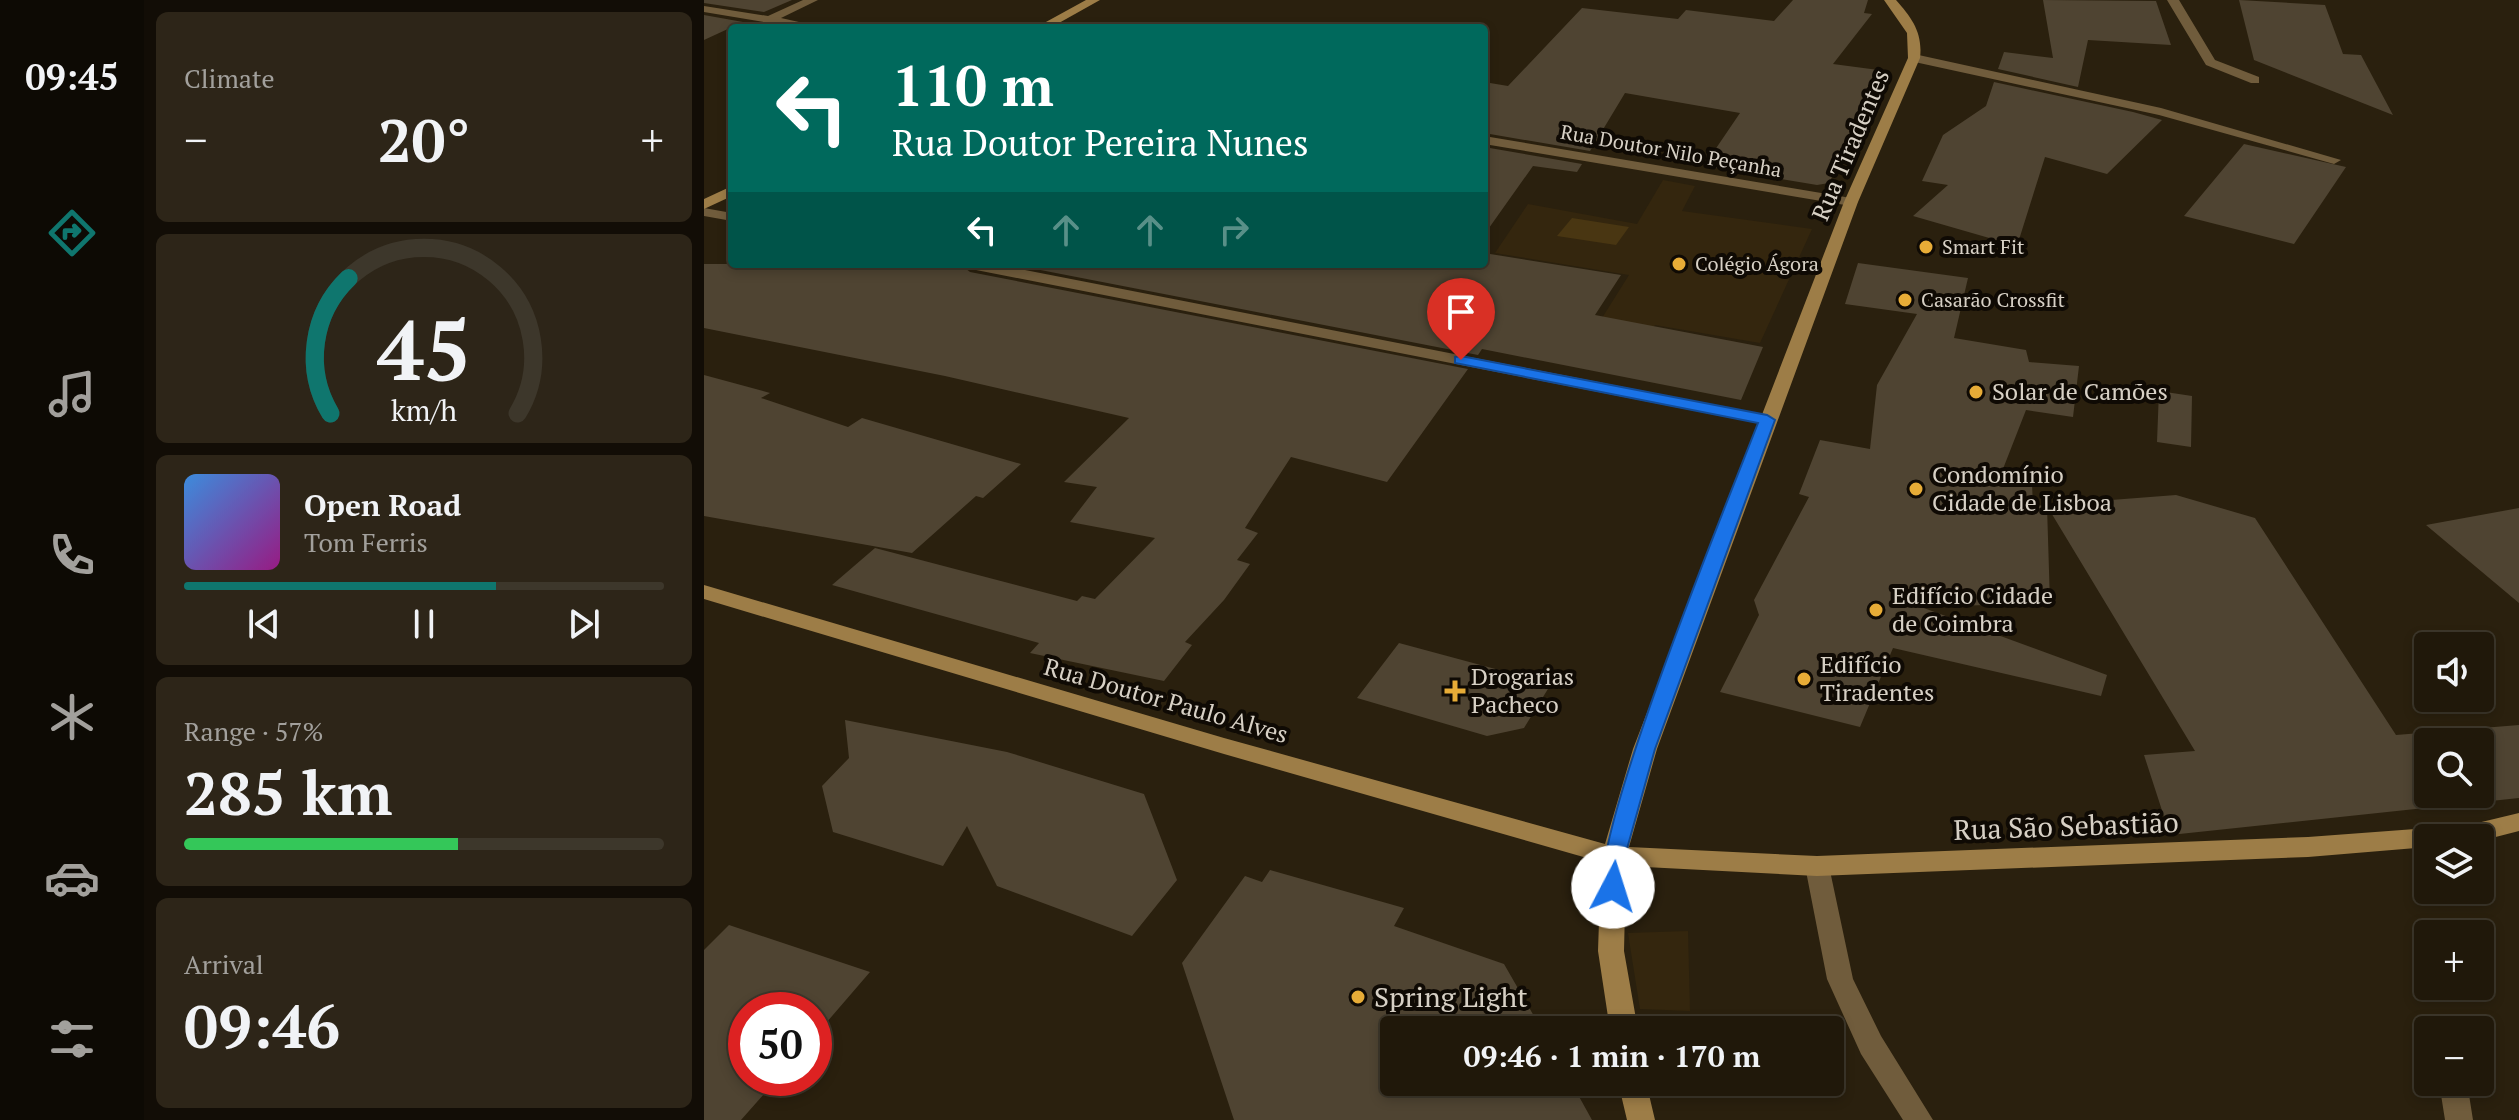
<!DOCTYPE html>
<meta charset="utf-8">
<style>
:root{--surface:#20180a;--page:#2d2518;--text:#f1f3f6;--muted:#a2a09c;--line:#3d372b;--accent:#0f766e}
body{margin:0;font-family:"PT Serif",serif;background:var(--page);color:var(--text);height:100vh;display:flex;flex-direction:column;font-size:30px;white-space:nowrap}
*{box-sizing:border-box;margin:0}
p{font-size:26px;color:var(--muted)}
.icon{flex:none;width:44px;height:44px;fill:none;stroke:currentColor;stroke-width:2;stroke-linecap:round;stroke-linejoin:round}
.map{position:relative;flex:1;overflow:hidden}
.panel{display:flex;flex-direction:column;gap:12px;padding:12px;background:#120d06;width:560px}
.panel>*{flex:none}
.banner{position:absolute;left:24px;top:24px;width:760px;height:244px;border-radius:8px;box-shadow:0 4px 12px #0003,0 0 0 2px var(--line);background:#00695c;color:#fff;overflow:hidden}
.fabs{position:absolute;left:1710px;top:632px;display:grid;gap:16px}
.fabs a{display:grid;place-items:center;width:80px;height:80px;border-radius:8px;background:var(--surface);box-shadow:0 4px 12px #0003,0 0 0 2px var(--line);font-size:40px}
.speed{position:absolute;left:24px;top:992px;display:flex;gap:16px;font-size:40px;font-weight:700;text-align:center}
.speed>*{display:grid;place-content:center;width:104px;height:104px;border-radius:50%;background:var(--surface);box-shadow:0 4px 12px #0003,0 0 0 2px var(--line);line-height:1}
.speed .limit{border:12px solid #d22;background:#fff;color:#111}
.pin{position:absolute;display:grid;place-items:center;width:68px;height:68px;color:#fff;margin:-82px -34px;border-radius:50% 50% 50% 0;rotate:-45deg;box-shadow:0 0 8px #0007}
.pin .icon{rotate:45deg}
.me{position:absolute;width:88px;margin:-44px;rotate:5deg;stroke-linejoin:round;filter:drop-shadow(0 0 6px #0008)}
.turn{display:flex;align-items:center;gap:28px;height:168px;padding:0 32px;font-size:36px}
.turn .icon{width:104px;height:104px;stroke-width:2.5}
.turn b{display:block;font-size:56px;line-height:68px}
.lanes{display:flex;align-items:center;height:76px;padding:0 32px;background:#0003;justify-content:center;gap:40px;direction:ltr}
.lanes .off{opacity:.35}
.big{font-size:60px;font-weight:800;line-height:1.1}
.panel .card{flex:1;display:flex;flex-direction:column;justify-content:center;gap:12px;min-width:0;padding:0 28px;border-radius:12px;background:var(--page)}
.panel .dial{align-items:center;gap:0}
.dial svg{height:208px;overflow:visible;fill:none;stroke:var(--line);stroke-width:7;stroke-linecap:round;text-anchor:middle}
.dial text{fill:var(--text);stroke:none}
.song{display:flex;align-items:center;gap:24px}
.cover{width:96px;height:96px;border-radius:12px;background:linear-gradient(135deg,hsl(210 70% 55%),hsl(310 70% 35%))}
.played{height:8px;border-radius:4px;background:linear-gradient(90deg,var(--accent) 65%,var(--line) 65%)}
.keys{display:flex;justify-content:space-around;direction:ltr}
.heat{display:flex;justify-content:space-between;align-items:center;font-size:44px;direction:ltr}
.charge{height:12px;border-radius:6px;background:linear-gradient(90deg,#34c759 57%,var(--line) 0)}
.trip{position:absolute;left:676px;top:1016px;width:464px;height:80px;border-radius:8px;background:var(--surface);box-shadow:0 4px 12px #0003,0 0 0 2px var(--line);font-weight:800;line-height:80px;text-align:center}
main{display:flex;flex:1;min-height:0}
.tabs{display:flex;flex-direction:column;width:144px;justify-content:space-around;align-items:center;background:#0d0a04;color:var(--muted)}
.tabs .icon{width:56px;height:56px}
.tabs .active{color:var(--accent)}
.tabs b{font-size:36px;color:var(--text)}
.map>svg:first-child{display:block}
.built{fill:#34260e}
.green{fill:#493612}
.building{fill:#4f4432;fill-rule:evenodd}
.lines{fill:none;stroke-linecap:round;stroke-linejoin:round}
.street{fill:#705c3c;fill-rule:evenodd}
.secondary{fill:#9d7d47;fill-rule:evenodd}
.route{fill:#1a73e8;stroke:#114b97;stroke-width:2}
.poi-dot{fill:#e7ac37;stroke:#0f0a04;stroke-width:3}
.labels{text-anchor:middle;stroke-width:8;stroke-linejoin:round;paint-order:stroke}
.far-street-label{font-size:20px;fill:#d7d0c5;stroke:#0f0a04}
.far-poi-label{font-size:20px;fill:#d7d0c5;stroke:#0f0a04;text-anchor:start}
.street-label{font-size:24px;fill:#d7d0c5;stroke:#0f0a04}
.poi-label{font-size:24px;fill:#d7d0c5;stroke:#0f0a04;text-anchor:start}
.near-street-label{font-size:28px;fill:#d7d0c5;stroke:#0f0a04}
.near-poi-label{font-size:28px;fill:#d7d0c5;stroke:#0f0a04;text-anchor:start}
</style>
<main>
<nav class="tabs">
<b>09:45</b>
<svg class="icon active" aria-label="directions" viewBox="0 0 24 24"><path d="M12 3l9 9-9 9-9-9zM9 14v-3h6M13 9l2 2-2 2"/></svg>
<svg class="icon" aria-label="music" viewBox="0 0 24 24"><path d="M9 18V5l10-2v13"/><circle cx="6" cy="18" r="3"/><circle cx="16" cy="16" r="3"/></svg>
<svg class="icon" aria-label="phone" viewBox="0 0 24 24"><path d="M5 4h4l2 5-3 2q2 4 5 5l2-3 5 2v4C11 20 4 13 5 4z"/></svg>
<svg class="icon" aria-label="climate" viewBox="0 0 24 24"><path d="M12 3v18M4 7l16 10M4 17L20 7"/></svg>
<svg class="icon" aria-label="car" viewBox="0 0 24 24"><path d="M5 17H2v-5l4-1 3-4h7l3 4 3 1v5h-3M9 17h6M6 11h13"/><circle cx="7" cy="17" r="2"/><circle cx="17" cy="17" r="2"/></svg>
<svg class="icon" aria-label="filters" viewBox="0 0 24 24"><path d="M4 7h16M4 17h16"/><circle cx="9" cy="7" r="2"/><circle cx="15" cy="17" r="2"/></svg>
</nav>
<section class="panel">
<div class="card"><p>Climate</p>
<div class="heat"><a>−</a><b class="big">20°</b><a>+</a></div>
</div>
<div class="card dial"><svg viewBox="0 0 100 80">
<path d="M14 69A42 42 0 1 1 86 69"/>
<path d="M14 69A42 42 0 0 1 21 17" stroke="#0f766e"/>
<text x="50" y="56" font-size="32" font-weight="700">45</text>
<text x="50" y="72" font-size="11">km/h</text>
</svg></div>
<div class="card">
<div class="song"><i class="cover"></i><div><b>Open Road</b><p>Tom Ferris</p></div></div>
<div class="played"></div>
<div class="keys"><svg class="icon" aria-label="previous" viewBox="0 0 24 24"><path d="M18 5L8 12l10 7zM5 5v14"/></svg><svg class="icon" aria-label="pause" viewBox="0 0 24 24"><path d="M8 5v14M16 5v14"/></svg><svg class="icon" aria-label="next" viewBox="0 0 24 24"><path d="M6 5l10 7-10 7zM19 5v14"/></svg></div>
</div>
<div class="card"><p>Range · 57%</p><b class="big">285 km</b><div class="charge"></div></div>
<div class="card"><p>Arrival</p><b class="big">09:46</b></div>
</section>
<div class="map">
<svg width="1815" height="1120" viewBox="0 0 1815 1120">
<rect width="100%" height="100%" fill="#2a200e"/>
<path class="built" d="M 959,180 L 991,186 L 978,211 L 1108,229 L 1056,343 L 951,325 L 944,335 L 893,326 L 925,275 L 791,253 L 824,204 L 933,224 Z
M 984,931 L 986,1011 L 936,1009 L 924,933 Z"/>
<path class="green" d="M 868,218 L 925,227 L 912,245 L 853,236 Z"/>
<path class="building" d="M 0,0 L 88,0 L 60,12 L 0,3 Z
M 1089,0 L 1164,0 L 1160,13 L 1168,14 L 1129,64 L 1182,71 L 1125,183 L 1113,185 L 1000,166 L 1036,113 L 921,93 L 886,151 L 780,133 L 780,82 L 804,86 L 878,8 L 974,19 L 982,10 L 1070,21 Z
M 1339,0 L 1452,1 L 1467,45 L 1384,40 L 1374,87 L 1294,69 L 1300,52 L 1349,58 Z
M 1535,0 L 1621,5 L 1639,54 L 1657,55 L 1689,115 L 1550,60 Z
M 0,15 L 39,22 L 0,40 Z
M 1290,82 L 1429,112 L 1458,120 L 1403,174 L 1341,157 L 1313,246 L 1209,216 L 1244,185 L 1218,181 L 1239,135 L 1282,106 Z
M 1540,144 L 1642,167 L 1590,244 L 1480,216 Z
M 780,147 L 878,164 L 873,172 L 829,166 L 780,235 Z
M 780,253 L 917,275 L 891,315 L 1059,347 L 1037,400 L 778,349 L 774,355 L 306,264 L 780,264 Z
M 1154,263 L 1264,278 L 1250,338 L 1322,350 L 1325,362 L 1375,366 L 1369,417 L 1322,410 L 1297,474 L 1328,484 L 1329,506 L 1472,495 L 1551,518 L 1692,735 L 1815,725 L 1815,798 L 1466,835 L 1440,755 L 1491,751 L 1343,506 L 1346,603 L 1217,607 L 1403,675 L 1397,696 L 1189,648 L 1156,727 L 1016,692 L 1055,615 L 1050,600 L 1105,497 L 1095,494 L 1116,440 L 1166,449 L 1173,385 L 1213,314 L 1141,304 ZM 1724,742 L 1776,742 L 1776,794 L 1724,794 Z
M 0,264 L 256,264 L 266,272 L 764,369 L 683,482 L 587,457 L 541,528 L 554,533 L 533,560 L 546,564 L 520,600 L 481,642 L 488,645 L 460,681 L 326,653 L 335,643 L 128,585 L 171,548 L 373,601 L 378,596 L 391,599 L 451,538 L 366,522 L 393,487 L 360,482 L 425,418 L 241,376 L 0,328 Z
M 0,375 L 66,393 L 57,398 L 144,427 L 158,418 L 317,464 L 279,498 L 272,496 L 208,553 L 0,516 Z
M 1455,391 L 1488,396 L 1487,447 L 1453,442 Z
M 1815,508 L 1815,603 L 1722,525 Z
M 695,643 L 847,684 L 820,728 L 783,736 L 653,698 Z
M 141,720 L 303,752 L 440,794 L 473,880 L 428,936 L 293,886 L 263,826 L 239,866 L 129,832 L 118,786 L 145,758 Z
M 566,870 L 700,908 L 690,926 L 800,964 L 838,1030 L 690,1030 L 690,1082 L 867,1082 L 888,1120 L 530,1120 L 478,963 L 541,876 L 558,882 Z
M 25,925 L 166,972 L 110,1037 L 110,1010 L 42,1010 L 42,1078 L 74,1078 L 37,1120 L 0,1120 L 0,950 Z"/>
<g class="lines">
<path class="street" d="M 99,0 L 114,0 L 77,18 L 122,28 L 95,28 L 0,12 L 0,6 L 64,16 Z
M 1463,0 L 1475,0 L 1511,60 L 1555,77 L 1555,83 L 1547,83 L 1502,65 Z
M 1210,54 L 1457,108 L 1637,160 L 1630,164 L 1455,115 L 1206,61 L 1204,58 Z
M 780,136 L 1147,198 L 1154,202 L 1147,206 L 780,144 Z
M 0,208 L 28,213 L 28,221 L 0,216 Z
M 259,264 L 290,264 L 1063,415 L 1072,420 L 1063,425 L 267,269 Z
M 1113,856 L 1122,859 L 1125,866 L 1149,979 L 1177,1036 L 1229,1120 L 1199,1120 L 1157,1054 L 1123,979 L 1101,866 L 1104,859 Z
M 1735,1082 L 1763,1082 L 1769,1120 L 1741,1120 Z"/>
<path class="secondary" d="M 382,0 L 396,0 L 346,28 L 331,28 Z
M 1180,0 L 1192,0 C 1208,18 1219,33 1216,58 L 1154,202 L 953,749 L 925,847 L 1113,856 L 1604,837 L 1765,825 L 1815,813 L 1815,831 L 1776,841 L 1776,838 L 1724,838 L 1724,847 L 1604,857 L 1113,876 L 922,866 L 920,951 L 934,1030 L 906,1030 L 894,951 L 897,862 L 520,754 L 0,599 L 0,585 L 520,738 L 901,844 L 929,749 L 1140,202 L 1204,58 L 1203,33 Z
M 28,186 L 28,196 L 0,209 L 0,199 Z
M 914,1082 L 942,1082 L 951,1120 L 923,1120 Z"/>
</g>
<path class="route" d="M 757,356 L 1063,415 L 1071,420 L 951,749 L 921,856 L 917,894 L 901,894 C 879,852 1029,488 1054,423 L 751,363 L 751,357 Z"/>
<g class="poi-dot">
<circle cx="1222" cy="247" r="8"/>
<circle cx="975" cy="264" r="8"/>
<circle cx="1201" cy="300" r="8"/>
<circle cx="1272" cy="392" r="8"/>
<circle cx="1212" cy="489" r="8"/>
<circle cx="1172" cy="610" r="8"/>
<circle cx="1100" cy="679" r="8"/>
<path d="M747 679h8v8h8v8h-8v8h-8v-8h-8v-8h8z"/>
<circle cx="654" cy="997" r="8"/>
</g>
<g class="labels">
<g class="far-street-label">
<text transform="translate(967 151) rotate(10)" y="7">Rua Doutor Nilo Peçanha</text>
</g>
<g class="far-poi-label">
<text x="1238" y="254">Smart Fit</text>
<text x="991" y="271">Colégio Ágora</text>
<text x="1217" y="307">Casarão Crossfit</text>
</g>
<g class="street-label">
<text transform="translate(1147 145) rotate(-67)" y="8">Rua Tiradentes</text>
<text transform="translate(462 701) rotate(16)" y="8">Rua Doutor Paulo Alves</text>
</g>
<g class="poi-label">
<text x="1288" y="400">Solar de Camões</text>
<text x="1228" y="483">Condomínio<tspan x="1228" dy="28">Cidade de Lisboa</tspan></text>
<text x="1188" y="604">Edifício Cidade<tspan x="1188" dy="28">de Coimbra</tspan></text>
<text x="1116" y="673">Edifício<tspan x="1116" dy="28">Tiradentes</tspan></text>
<text x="767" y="685">Drogarias<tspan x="767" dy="28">Pacheco</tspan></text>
</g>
<g class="near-street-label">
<text transform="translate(1362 826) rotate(-2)" y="10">Rua São Sebastião</text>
</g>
<g class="near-poi-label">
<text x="670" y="1007">Spring Light</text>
</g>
</g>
</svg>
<div class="fabs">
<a><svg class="icon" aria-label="sound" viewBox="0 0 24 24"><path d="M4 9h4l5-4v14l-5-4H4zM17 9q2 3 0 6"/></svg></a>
<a><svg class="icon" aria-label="search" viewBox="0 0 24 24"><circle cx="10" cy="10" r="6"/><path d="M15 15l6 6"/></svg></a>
<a><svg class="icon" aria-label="layers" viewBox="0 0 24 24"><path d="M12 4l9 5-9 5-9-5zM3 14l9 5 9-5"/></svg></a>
<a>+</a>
<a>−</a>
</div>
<div class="speed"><div class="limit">50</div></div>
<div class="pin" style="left:757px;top:360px;background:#d93025"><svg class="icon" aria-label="arrive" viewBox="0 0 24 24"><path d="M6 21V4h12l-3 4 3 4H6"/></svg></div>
<svg class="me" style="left:909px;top:887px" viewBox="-20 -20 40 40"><circle r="19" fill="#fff"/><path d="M0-13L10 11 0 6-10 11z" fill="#1a73e8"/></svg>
<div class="trip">09:46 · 1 min · 170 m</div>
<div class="banner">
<div class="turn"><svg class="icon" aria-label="left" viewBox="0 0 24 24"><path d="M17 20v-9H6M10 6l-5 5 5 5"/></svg><div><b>110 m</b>Rua Doutor Pereira Nunes</div></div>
<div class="lanes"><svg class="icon" aria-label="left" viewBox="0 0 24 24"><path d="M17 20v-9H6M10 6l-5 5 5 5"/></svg><svg class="icon off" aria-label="ahead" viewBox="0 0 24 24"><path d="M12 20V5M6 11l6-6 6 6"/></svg><svg class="icon off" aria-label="ahead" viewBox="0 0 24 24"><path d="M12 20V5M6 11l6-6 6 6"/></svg><svg class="icon off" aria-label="right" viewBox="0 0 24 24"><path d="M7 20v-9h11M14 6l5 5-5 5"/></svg></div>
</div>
</div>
</main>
